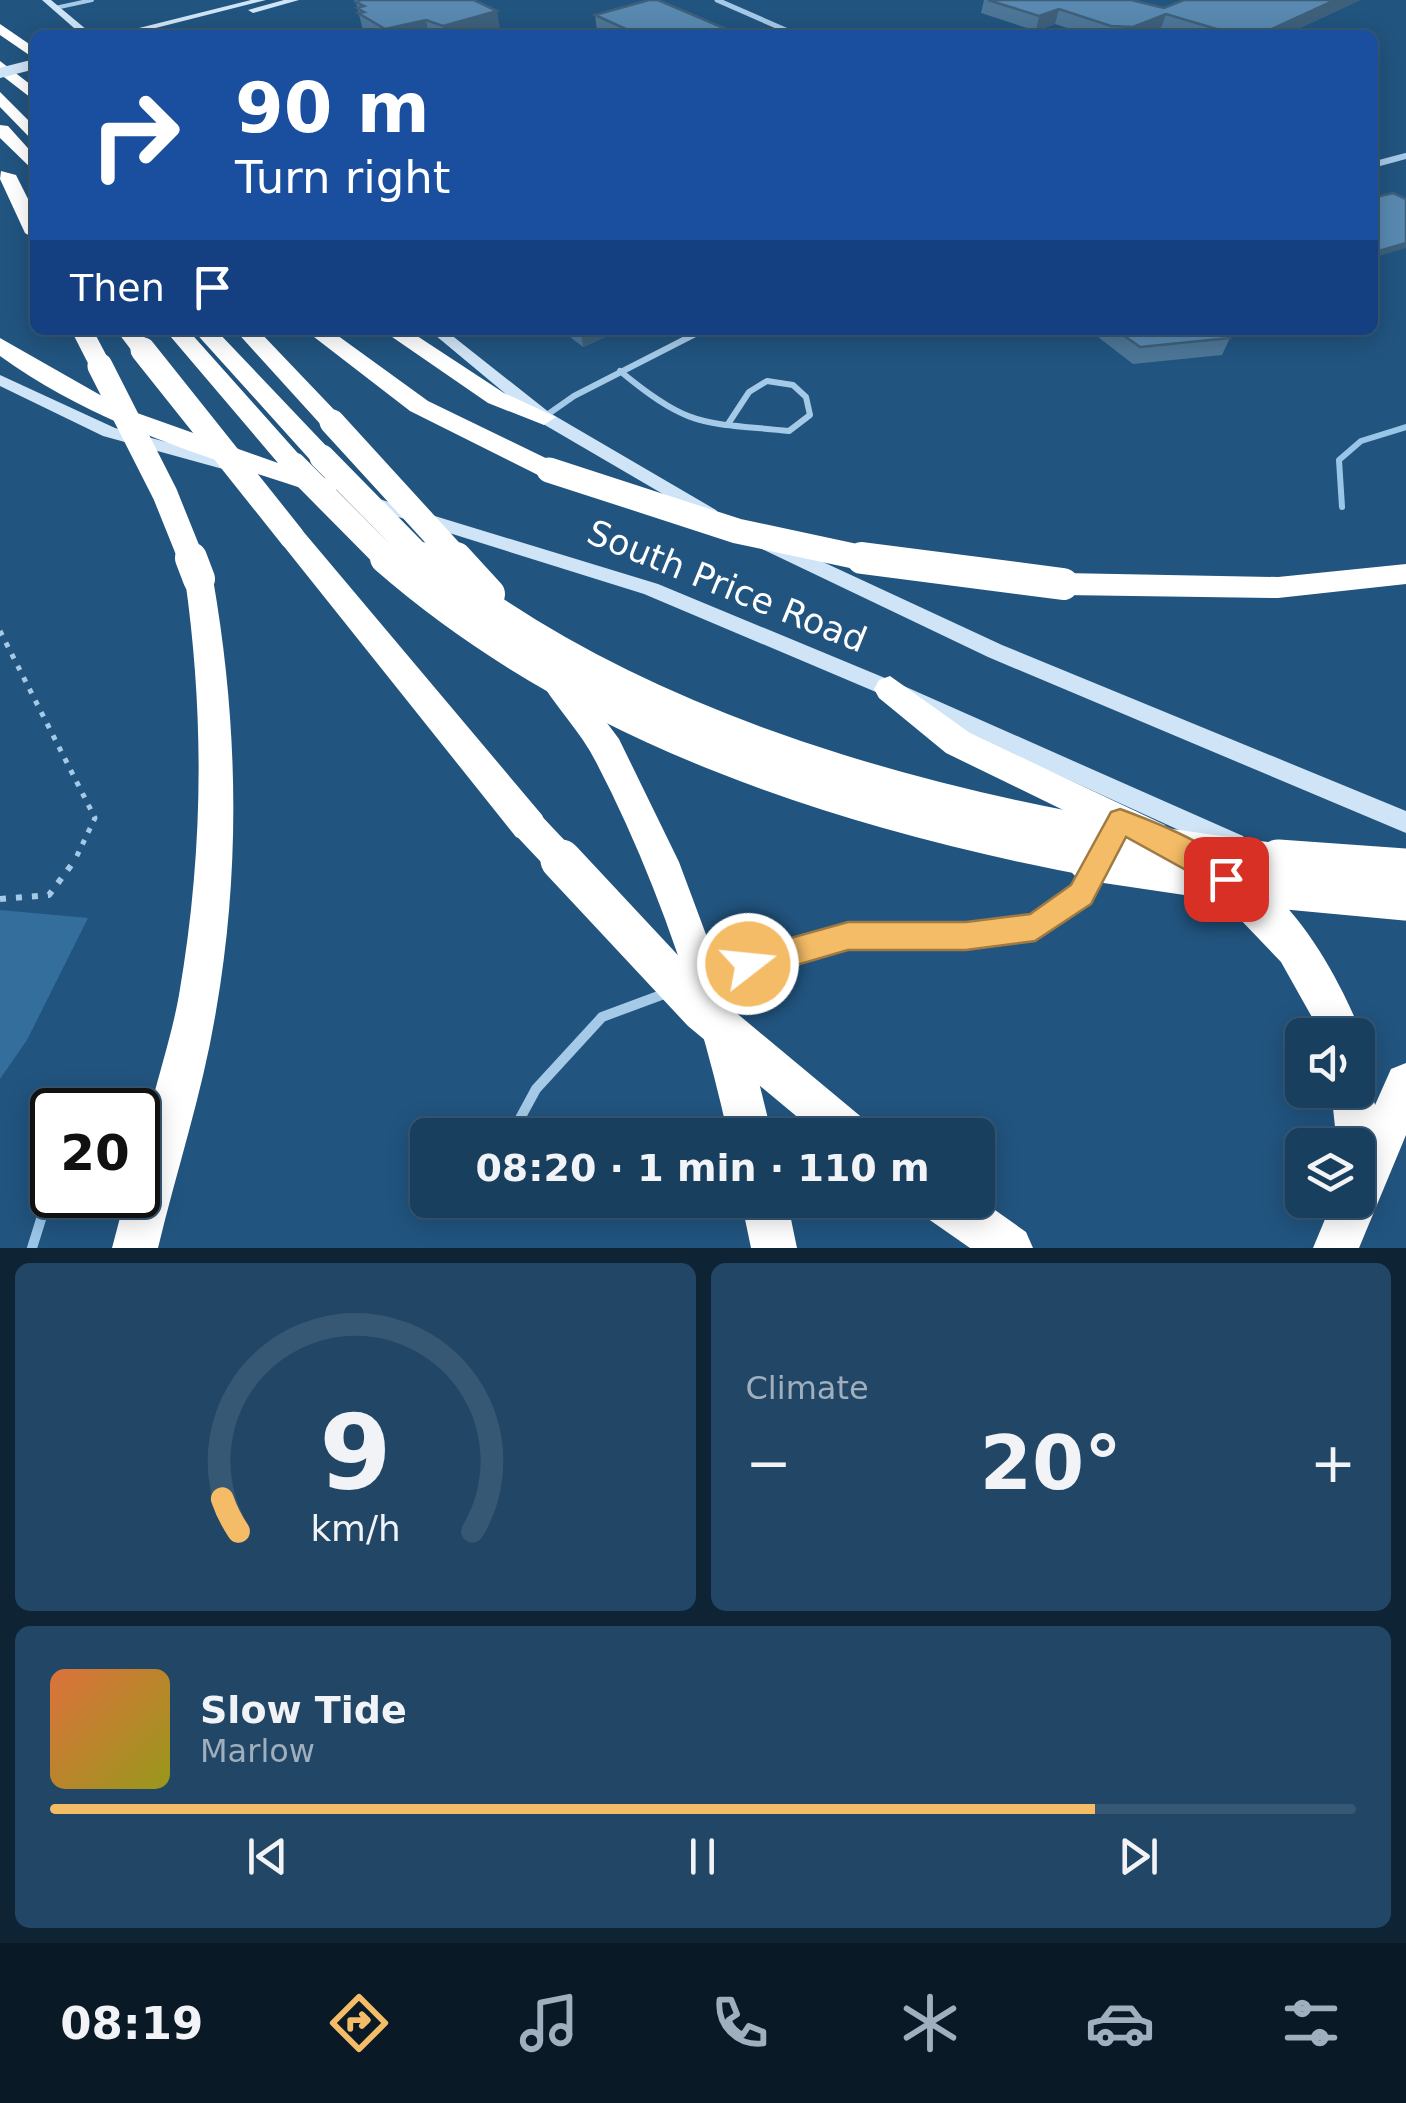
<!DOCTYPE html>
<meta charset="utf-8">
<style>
:root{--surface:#193f5f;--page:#224665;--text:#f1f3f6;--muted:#9fafbd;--line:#375874;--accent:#f4bc66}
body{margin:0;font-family:"DejaVu Sans",sans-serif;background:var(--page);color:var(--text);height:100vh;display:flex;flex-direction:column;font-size:38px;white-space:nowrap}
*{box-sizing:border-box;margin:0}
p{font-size:32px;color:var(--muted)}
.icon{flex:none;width:55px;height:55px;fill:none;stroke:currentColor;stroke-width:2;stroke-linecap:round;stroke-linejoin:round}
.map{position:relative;height:1248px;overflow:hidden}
.side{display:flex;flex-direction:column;gap:15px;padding:15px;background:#0e2334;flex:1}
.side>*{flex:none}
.top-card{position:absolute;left:30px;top:30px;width:1348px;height:305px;border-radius:15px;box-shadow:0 5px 25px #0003,0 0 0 2px var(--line);background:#1a4fa0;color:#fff;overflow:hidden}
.tools{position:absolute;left:1285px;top:1018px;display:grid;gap:20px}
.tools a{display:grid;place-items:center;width:90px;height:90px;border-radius:15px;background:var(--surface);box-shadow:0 5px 25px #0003,0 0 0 2px var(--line);font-size:50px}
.speed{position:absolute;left:30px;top:1088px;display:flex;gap:20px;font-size:50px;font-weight:700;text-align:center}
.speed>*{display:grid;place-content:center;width:130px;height:130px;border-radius:50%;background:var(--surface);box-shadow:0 5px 25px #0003,0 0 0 2px var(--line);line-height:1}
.speed .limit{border:5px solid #111;border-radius:15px;background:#fff;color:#111}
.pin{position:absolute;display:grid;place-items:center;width:85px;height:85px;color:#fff;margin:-42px;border-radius:20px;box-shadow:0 5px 15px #0006}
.me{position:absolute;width:110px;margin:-55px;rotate:74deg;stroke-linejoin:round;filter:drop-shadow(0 0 8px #0008)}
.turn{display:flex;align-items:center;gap:35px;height:210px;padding:0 40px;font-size:45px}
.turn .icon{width:130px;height:130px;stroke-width:2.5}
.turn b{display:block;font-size:70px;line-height:85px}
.then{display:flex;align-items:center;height:95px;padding:0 40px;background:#0003;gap:20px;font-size:38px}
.big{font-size:75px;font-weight:800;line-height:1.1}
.side .card{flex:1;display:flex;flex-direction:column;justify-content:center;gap:15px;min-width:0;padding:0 35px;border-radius:15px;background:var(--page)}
.side .dial{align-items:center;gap:0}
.dial svg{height:260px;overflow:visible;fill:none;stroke:var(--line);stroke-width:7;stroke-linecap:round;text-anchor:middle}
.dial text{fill:var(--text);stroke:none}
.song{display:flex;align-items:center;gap:30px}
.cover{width:120px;height:120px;border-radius:15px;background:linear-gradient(135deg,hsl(20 70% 55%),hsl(60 70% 35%))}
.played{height:10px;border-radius:5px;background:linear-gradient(90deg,var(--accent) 80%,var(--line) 80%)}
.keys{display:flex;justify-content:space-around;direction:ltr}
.heat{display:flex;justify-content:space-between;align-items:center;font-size:55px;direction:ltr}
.side .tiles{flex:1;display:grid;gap:15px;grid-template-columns:1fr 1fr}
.card:last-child{grid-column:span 2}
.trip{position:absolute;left:410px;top:1118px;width:585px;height:100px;border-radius:15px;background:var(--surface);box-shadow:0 5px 25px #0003,0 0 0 2px var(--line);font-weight:800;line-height:100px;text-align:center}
.tab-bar{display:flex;height:160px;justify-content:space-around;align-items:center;background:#0a1926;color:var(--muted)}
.tab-bar .icon{width:70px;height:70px}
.tab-bar .active{color:var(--accent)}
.tab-bar b{font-size:45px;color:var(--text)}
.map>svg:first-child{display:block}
.green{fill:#346e9d}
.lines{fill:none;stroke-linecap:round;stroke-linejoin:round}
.stream-far1{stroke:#99c6e8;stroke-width:6}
.stream{stroke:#99c6e8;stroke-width:10}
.path-far1{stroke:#a5cae7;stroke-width:5;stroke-dasharray:5 8;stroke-linecap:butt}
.path{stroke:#a5cae7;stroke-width:6;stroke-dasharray:6 10;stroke-linecap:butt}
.lane-far2{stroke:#a5cae7;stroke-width:4}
.lane-far1{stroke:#a5cae7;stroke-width:6}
.lane{stroke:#a5cae7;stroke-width:10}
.street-far1{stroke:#a5cae7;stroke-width:5}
.street{stroke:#a5cae7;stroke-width:6}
.secondary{fill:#cfe4f6;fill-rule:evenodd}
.highway{fill:#fff;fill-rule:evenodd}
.secondary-bridge{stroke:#cfe4f6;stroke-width:10}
.highway-bridge-far2{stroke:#fff;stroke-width:25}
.highway-bridge-far1{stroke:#fff;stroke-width:32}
.highway-bridge{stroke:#fff;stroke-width:41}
.wall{fill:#4d7697}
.shaded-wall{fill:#3e607b}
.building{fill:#5989b0;stroke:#3e607b;stroke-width:2.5}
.route{fill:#f4bc66;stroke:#9f7a42;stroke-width:2.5}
.labels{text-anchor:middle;stroke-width:9;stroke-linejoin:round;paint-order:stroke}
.street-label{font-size:35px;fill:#fff;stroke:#21547f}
</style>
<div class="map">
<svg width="1406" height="1248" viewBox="0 0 1406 1248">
<rect width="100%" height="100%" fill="#21547f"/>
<path class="green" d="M 0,910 L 88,918 L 27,1040 L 0,1079 Z"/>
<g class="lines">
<path class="stream-far1" d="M 1342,507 L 1339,460 L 1361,441 L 1406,427"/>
<path class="stream" d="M 32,1248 L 52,1184"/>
<path class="path-far1" d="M 0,631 L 95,818 L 74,862"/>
<path class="path" d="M 0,899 L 49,895 L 75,860"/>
<path class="lane-far2" d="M 55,8 L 92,0"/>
<path class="lane-far1" d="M 620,371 C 690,429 702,422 789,431 L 810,415 L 806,397 L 793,385 L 767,381 L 749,392 L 728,424
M 544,417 L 574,396 L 703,330"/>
<path class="lane" d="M 748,964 C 782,954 816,938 852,936 C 943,930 1028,959 1091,874
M 511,1135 L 536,1089 L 602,1017 L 664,994
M 472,1208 L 477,1200"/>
<path class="street-far1" d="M 717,0 L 797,35"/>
<path class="street" d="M 1372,165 L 1406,156"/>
<path class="secondary" d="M 42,0 L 51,0 L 93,35 L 82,35 Z
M 251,0 L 266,0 L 128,35 L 111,35 Z
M 284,0 L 299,0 L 253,13 L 248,10 Z
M 429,330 L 445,330 L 550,413 L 716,510 L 719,514 L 716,518 L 704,518 L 538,421 Z
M 0,375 L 115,428 L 247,464 L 250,468 L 241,474 L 103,436 L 0,386 Z
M 366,495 L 658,584 L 897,683 L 1243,836 L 1247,844 L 1243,852 L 1235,855 L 1227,852 L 883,695 L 644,594 L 360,505 L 357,501 Z
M 767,536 L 1002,645 L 1406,811 L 1406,833 L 988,657 L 760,548 L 758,543 Z"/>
<path class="highway" d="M 0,24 L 35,48 L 35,59 L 0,35 Z
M 0,61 L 35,88 L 35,101 L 0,74 Z
M 0,92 L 35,127 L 35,143 L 0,107 Z
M 0,125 L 8,126 L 35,156 L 35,172 L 0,138 Z
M 1,171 L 16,175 L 35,213 L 35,239 L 25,233 L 0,179 Z
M 71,330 L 93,330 L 112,366 L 108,371 L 92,371 Z
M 116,330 L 139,330 L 154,350 L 151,355 L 135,355 Z
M 165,330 L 188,330 L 303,459 L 307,465 L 303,471 L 334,481 L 338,487 L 334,493 L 316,493 C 206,457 95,425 0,356 L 0,338 L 123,408 L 278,463 Z
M 193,330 L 216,330 L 331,451 L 335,457 L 331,463 L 313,463 Z
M 235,330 L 258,330 L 341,417 L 344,422 L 341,427 L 323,427 Z
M 305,330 L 330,330 L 428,401 L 558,464 L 562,470 L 558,476 L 540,476 L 410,411 Z
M 382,330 L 408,330 L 504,393 L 556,417 L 544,425 L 488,403 Z
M 292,527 L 302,530 L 542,815 L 547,826 L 542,837 L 529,842 L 516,837 L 282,544 L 278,537 L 282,530 Z
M 1406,564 L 1406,584 L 1278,598 L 1063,595 L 1053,592 L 1049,584 L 1053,576 L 1063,573 L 1278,577 Z
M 199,568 L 209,572 L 213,579 C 238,723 241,867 216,1011 C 203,1091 177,1169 158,1248 L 112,1248 L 126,1195 L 138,1195 C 138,1127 167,1062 179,995 C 203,856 205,719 185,579 L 189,572 Z
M 552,660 L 563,664 L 619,739 L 679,862 L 755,1066 L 772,1135 L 728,1135 C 700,1008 656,877 596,762 C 580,730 553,705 536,673 L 541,664 Z
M 890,676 L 970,733 L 1165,825 L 1170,836 L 1165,847 L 1152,852 L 1139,847 L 946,753 L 879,698 L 874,689 L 879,680 Z
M 1226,862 C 1290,887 1338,975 1362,1035 L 1358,1047 L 1358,1035 L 1322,1035 L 1281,962 L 1213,891 L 1208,879 L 1213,867 Z
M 1406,1063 L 1406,1135 L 1359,1248 L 1313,1248 L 1333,1200 L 1358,1200 L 1358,1145 L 1337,1145 L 1331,1090 L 1358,1090 L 1358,1071 L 1367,1075 L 1375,1105 L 1391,1069 Z
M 978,1198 L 1026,1232 L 1033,1248 L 970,1248 L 924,1216 L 917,1200 Z
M 741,1200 L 787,1200 L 797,1248 L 751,1248 Z"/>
<path class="secondary-bridge" d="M 0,73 L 35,64"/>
<path class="highway-bridge-far2" d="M 143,350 L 292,537
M 100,366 L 165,494 L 192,561
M 332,422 L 459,561
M 322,457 L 424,561
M 294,465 L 389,561
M 549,470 L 737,531 L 877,561"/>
<path class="highway-bridge-far1" d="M 191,558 L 199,579
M 386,558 C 584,731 847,815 1101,862
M 421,558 C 655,750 1007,830 1302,862
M 456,558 L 489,594
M 862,558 L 1063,584
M 529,826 L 563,862"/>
<path class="highway-bridge" d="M 561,860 L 702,1011 L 851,1135
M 1088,860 L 1277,888 L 1406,900
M 1278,860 L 1406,869"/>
</g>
<path class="wall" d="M 354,0 L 474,0 L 501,35 L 364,35 L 356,2 Z
M 984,0 L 1131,0 L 1164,8 L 1360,0 L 1285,35 L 1182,35 L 1161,28 L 1145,35 L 1088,35 L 1055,24 L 1036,31 L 981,13 Z
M 595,15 L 740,35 L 604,35 L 597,31 Z
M 561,330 L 621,330 L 583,347 Z
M 1089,330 L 1228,330 L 1224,331 L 1230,338 L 1222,355 L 1133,364 Z"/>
<path class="shaded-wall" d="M 1335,0 L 1360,0 L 1285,35 L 1259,35 Z
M 1059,9 L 1055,24 L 1036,31 L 1039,16 Z
M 497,11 L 501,35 L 444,35 L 443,26 Z
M 1166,14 L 1161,28 L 1145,35 L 1131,35 L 1133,27 Z
M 426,20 L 429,35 L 386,35 L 385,29 Z
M 1406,243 L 1406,248 L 1372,258 L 1372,253 Z
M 581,330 L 621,330 L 583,347 Z"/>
<path class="building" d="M 361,0 L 474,0 L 497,11 L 443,26 L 426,20 L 385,29 L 358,13 L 364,12 L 357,8 L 364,6 L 356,2 Z
M 649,0 L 658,0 L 740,35 L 639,35 L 595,15 Z
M 988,0 L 1131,0 L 1164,8 L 1184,0 L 1335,0 L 1259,35 L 1237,35 L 1166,14 L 1133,27 L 1111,26 L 1059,9 L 1039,16 Z
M 277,29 L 286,35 L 253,35 Z
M 898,30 L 991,33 L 992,35 L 899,35 Z
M 1393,193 L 1406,199 L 1406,243 L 1372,253 L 1372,198 Z
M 1116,330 L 1223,330 L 1230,338 L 1140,347 Z"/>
<path class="route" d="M 1120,809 C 1150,820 1228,850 1240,879 L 1236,888 L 1226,892 L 1126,837 L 1091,904 L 1035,941 L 966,950 L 848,950 L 748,979 L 737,974 L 733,964 L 737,953 L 848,922 L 966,922 L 1030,914 L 1071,885 L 1111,812 Z"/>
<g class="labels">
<g class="street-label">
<text transform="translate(727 586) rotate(22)" y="12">South Price Road</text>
</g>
</g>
</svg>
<div class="tools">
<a><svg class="icon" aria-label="sound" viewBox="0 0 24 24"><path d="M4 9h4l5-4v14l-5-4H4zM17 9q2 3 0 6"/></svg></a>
<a><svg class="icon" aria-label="layers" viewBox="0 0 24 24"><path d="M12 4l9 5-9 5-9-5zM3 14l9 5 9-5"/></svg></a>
</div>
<div class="speed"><div class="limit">20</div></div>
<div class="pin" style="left:1226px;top:879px;background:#d93025"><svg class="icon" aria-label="arrive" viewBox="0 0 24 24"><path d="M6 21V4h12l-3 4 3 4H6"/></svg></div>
<svg class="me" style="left:748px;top:964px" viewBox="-20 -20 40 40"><circle r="17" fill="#f4bc66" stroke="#fff" stroke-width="3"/><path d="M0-11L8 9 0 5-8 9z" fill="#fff"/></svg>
<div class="trip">08:20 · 1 min · 110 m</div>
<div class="top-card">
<div class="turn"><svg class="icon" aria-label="right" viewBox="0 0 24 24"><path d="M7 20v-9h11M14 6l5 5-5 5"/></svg><div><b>90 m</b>Turn right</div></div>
<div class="then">Then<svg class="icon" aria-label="arrive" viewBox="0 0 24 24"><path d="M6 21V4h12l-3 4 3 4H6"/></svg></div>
</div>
</div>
<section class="side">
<div class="tiles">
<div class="card dial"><svg viewBox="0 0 100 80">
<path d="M14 69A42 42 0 1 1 86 69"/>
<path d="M14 69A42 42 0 0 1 9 59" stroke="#f4bc66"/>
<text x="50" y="56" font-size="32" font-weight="700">9</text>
<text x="50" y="72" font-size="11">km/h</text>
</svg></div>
<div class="card"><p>Climate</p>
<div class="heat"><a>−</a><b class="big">20°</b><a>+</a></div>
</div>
<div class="card">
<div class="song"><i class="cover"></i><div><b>Slow Tide</b><p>Marlow</p></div></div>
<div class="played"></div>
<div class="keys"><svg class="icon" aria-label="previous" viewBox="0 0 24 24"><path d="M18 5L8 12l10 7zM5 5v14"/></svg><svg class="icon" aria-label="pause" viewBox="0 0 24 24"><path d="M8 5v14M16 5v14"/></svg><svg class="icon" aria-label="next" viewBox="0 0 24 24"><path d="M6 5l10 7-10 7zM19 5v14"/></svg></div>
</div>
</div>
</section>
<nav class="tab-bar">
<b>08:19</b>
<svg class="icon active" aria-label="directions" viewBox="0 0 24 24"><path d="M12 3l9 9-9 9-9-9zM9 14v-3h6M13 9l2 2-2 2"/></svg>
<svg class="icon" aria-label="music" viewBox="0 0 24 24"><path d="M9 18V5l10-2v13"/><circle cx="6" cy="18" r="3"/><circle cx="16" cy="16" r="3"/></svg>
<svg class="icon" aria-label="phone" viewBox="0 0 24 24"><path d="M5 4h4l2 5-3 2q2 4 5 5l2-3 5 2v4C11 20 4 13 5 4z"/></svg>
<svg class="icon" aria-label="climate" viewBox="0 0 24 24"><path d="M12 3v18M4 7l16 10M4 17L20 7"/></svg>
<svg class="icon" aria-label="car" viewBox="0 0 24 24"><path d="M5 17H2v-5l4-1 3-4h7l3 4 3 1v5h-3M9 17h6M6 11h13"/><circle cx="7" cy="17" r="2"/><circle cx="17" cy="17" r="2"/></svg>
<svg class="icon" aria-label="filters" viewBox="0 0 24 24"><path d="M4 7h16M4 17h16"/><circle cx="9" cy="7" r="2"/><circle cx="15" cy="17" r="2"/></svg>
</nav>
